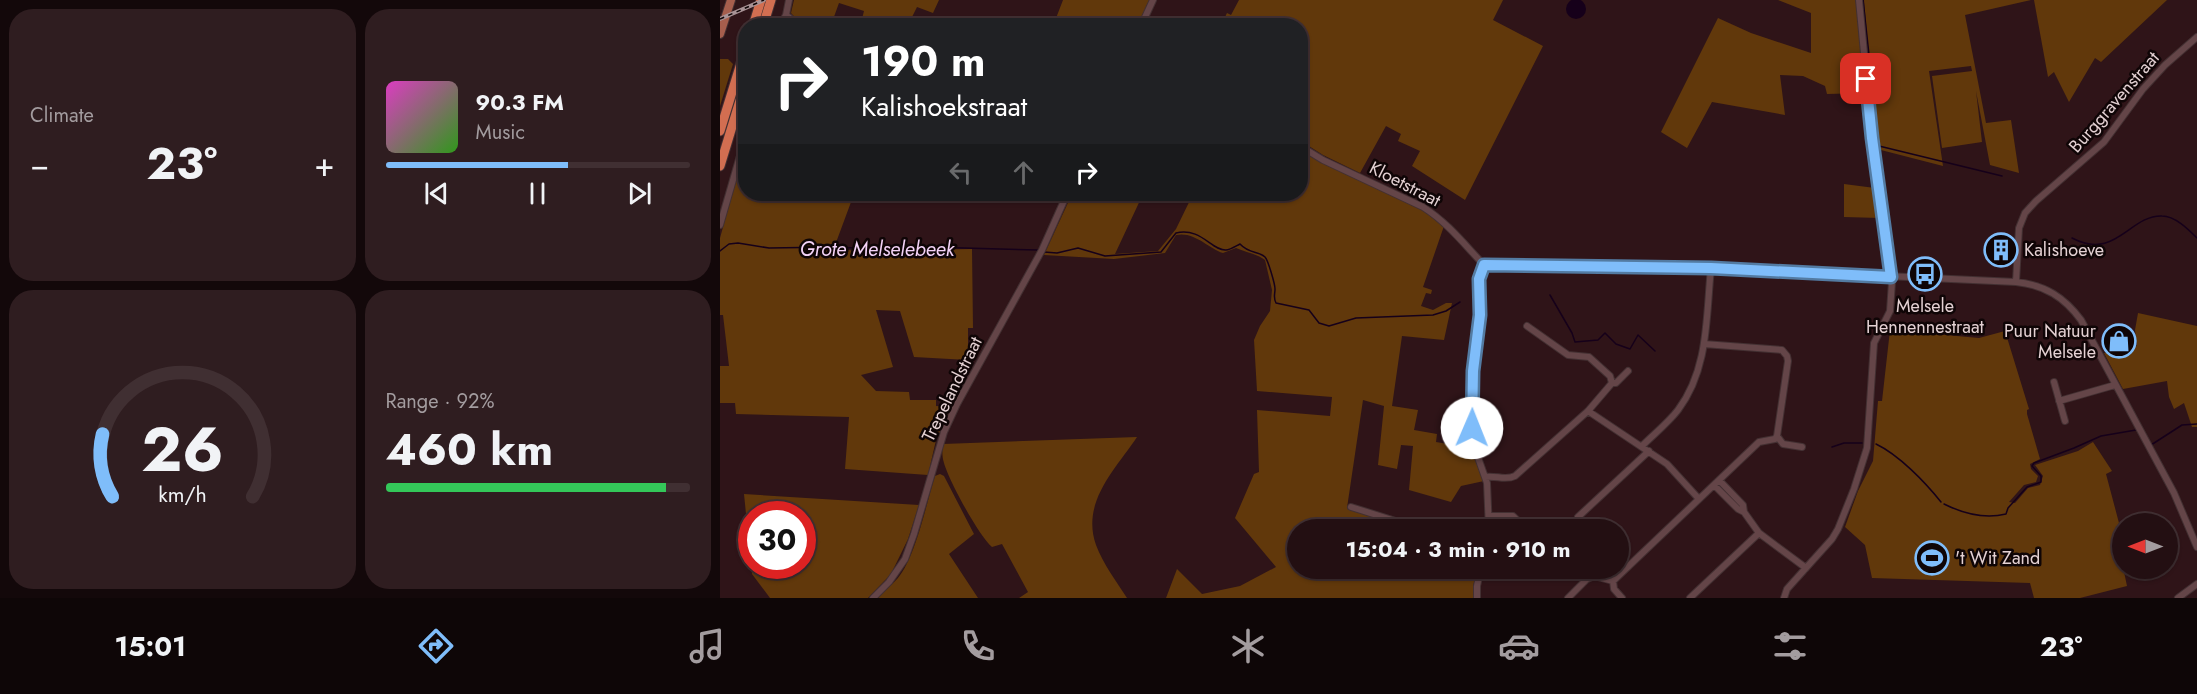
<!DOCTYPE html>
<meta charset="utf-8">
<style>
:root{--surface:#230f12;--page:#2f1d20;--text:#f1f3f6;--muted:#a39c9f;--line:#402f32;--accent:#7fbdfa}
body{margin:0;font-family:Jost,sans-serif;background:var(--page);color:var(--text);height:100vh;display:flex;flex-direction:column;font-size:22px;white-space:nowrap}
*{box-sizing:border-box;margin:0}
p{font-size:20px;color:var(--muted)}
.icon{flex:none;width:33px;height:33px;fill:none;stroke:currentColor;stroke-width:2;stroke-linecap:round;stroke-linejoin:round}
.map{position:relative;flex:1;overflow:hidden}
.panel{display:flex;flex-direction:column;gap:9px;padding:9px;background:#13080a;width:720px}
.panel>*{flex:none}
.top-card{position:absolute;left:18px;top:18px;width:570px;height:183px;border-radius:24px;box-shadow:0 2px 4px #0004,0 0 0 2px var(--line);background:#202124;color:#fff;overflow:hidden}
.needle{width:39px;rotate:270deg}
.tools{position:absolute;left:1392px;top:513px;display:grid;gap:12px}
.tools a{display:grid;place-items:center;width:66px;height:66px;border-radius:50%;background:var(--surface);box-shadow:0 2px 4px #0004,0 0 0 2px var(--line);font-size:30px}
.speed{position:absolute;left:18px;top:501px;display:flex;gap:12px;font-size:30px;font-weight:700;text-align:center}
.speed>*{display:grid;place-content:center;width:78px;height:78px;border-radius:50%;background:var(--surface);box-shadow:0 2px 4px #0004,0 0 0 2px var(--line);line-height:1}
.speed .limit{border:9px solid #d22;background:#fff;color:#111}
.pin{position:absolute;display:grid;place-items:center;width:51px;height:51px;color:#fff;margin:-26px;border-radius:12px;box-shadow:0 3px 9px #0006}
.me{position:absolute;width:66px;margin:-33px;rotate:1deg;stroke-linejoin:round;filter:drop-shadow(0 0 4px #0008)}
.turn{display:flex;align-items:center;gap:21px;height:126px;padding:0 24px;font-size:27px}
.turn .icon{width:78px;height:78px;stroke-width:2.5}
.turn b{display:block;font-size:42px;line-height:51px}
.lanes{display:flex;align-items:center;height:57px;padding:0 24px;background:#0003;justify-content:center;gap:30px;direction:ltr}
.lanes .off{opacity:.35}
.big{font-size:45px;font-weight:700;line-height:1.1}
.panel .card{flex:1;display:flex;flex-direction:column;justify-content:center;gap:9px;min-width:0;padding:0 21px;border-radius:24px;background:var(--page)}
.panel .dial{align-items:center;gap:0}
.dial svg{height:156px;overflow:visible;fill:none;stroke:var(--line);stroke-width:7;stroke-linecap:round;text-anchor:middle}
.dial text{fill:var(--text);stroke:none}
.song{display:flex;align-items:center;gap:18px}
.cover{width:72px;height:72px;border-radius:9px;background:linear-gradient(135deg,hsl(310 70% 55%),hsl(110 70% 35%))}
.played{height:6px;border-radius:3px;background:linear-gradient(90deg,var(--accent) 60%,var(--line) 60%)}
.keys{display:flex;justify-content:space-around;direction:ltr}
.heat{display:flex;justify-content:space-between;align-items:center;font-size:33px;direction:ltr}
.charge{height:9px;border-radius:4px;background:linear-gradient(90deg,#34c759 92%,var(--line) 0)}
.panel .tiles{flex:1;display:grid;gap:9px;grid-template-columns:repeat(2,1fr)}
.trip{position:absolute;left:567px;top:519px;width:342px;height:60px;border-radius:30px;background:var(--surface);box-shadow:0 2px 4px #0004,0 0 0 2px var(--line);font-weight:700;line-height:60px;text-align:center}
.tabs{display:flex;height:96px;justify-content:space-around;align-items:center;background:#0e0607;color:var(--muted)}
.tabs .icon{width:42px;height:42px}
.tabs .selected{color:var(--accent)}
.tabs b{font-size:27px;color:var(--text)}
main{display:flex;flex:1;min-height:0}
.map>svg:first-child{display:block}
.green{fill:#61380b;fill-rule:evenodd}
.water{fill:#16001a}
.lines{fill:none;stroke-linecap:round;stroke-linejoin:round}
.stream{stroke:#16001a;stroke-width:1.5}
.minor-casing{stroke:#433032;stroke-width:8}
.major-casing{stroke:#433032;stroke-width:10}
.highway-casing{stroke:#433032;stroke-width:11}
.minor{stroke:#644548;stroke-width:6}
.major{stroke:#a65e4d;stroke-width:8}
.highway{stroke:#d26e51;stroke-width:9}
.rail-casing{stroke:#a89295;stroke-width:4}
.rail{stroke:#0f0506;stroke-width:1.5;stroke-dasharray:4.5;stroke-linecap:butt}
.route-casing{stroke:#537ba2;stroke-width:15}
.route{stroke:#7fbdfa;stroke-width:10}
.labels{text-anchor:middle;stroke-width:5;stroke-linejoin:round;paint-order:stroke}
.street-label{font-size:18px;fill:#e4d1d3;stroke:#0f0506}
.poi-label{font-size:18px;fill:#e4d1d3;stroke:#0f0506;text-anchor:start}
.water-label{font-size:20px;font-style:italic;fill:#f4d3f7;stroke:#0f0506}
</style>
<main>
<section class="panel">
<div class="tiles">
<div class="card"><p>Climate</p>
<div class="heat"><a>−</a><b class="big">23°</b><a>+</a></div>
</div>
<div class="card">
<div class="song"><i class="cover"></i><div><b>90.3 FM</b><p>Music</p></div></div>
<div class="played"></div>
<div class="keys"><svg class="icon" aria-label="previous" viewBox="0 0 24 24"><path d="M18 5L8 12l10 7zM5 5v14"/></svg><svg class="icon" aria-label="pause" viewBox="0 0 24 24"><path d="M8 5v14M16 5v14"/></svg><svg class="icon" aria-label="next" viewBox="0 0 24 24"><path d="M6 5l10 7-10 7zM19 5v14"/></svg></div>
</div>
<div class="card dial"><svg viewBox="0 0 100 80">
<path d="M14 69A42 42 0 1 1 86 69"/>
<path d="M14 69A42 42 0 0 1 9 37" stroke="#7fbdfa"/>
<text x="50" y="56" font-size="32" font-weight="700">26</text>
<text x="50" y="72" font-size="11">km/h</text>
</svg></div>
<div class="card"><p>Range · 92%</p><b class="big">460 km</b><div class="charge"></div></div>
</div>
</section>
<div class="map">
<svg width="1477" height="598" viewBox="0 0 1477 598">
<rect width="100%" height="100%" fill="#2f1418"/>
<path class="green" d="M 74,0 L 219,0 L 213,13 L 197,7 L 188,25 L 145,25 L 146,21 L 142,19 L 144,11 L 119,3 L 111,25 C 95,26 82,27 71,13 Z
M 343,0 L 430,0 L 418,25 L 333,26 Z
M 519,0 L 783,0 L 773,20 L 823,46 L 745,200 L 692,166 L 700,151 L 678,141 L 681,134 L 666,126 L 640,173 L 603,155 L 581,141 L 581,99 L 585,91 L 581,88 L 580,26 L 501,25 L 507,13 L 511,15 Z
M 1058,0 L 1136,0 L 1145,93 L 1107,94 L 1105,86 L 1083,76 L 1060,75 L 1065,115 L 992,102 L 967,148 L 941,132 L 998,18 L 1031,33 L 1091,53 L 1091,13 Z
M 1144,0 L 1311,0 L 1245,15 L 1266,123 L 1291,120 L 1299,173 L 1270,165 L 1256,91 L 1262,142 L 1222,148 L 1212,76 L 1252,71 L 1251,66 L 1209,71 L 1223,166 L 1157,149 Z
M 1314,0 L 1447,0 L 1381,62 L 1375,58 L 1349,102 L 1334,72 L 1328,77 Z
M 0,59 L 8,59 L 13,64 L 0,106 Z
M 25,148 L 26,194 L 134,194 L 114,248 L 136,251 L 252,249 L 253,328 L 248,328 L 248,360 L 194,357 L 180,311 L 156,310 L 173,367 L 141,375 L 156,391 L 189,392 L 190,400 L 216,400 L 216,406 L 231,407 L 216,440 L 208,475 L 125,469 L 129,417 L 16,414 L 15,403 L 0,403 L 0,366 L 9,366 L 3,315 L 0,315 L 0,238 Z
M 586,153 L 596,159 L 704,211 L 724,226 L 703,287 L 712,290 L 711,294 L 706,293 L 701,306 L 713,310 L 726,303 L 732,303 L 724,340 L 682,336 L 672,406 L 698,410 L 694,430 L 717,434 L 716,442 L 753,448 L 764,481 L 741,486 L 731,502 L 689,490 L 693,446 L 681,445 L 677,469 L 658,465 L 664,406 L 643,400 L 627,508 L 698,529 L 578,530 L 578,568 L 758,569 L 753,586 L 755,598 L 446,598 L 457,569 L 482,594 L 520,586 L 556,567 L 515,518 L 534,474 L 539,472 L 537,410 L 610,416 L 612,397 L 537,391 L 534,340 L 540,326 L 550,311 L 552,290 L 545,260 C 537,254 525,252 516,248 L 503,253 C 488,248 474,231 456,235 L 445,253 L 394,259 L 324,255 L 352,194 L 423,194 L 395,254 L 438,251 L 456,229 L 473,194 L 563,194 L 565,195 L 580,194 L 581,164 Z
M 1124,184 L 1155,188 L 1160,218 L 1124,217 Z
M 1418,313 L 1477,326 L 1477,427 L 1472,427 L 1464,403 L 1454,409 L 1449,397 L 1447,381 L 1403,389 L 1384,353 L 1417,346 L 1415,330 Z
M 1170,330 L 1259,338 L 1285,331 L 1309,409 L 1307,410 L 1307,414 L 1320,459 L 1310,464 L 1311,469 L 1318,476 L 1316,482 L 1304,485 L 1289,502 L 1295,503 L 1308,488 L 1320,485 L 1323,476 L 1315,465 L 1358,451 L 1373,442 L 1392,471 L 1386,474 L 1399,523 L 1395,529 L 1407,586 L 1360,598 L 1314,598 L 1310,583 L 1152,578 L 1145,545 L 1125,527 L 1138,491 L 1153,461 L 1158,401 L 1162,401 Z
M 417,437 C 395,470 361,502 376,545 C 383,564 397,582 407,598 L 299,598 L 308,592 L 282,544 L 272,547 C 259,536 229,481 224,463 C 222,457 222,450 223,444 Z
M 220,474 L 224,476 L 254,534 L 229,554 L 258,598 L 157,598 C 164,591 172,585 178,578 C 196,556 206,504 215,476 Z
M 24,494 L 199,505 L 188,539 L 171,574 L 148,598 L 50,598 L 32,574 ZM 32,514 L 82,514 L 82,566 L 32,566 Z"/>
<path class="water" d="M846 9a10 10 0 1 1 20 0a10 10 0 1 1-20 0Z"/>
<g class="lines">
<path class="stream" d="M 1143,0 L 1159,146 L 1282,176
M 1352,238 C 1396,261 1409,215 1442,216 C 1455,216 1468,229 1477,238
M 0,251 L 9,244 L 18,243 L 49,248 L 114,247 L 158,249 L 208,247 L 318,250
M 324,252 L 337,253 L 358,248 L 385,256 L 441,252 L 456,233 C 481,227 492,251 506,250 C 510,250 516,246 520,244 C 529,254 539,251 545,257 C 548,260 555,284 555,289 C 555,295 553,297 556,303 L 589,310 L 599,323 L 609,326 L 636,318 L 713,315 L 726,311 L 740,302
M 830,295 L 852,333 L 855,342 L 878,340 L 885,333 L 896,344 L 910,349 L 918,335 L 935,351
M 1156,444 C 1179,455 1205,482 1221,502
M 1431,445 L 1462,425 L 1477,424
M 1112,447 L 1124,443 L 1142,443
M 1224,504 C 1244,514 1265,519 1286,514 L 1288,508 L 1307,487 L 1321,482 L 1321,476 L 1312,466 L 1314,463 L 1354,448 L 1381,436 L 1416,430"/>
<defs>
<path id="minor" d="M 66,15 L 80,26
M 60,26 L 66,15 L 69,0
M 421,26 L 433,0
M 580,146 L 603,160 L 703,207 C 728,223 744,244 764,265
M 0,225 L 26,135
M 764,265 L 991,268 L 1296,282 C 1325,285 1344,297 1361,320 L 1454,493 L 1477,547
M 764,265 L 759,280 L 760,315 L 754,371 L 752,428 L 755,449 L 767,483 L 769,530
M 1296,282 L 1299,228 L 1305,213 L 1316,201 L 1384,142 L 1423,89 L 1445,65 L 1477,37
M 807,326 L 848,355 L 869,357 L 890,376 L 892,383
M 1334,382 L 1345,421
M 1339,401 L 1395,385
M 868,411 L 947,464 L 979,499
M 1057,436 L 1063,444 L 1082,447
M 922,446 C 934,434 948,423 958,410 C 989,369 986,316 991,268
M 765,477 C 776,475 785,481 795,476 L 868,411 L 892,383 L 896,383 L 908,371
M 999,480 L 1023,505 L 1024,512 L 1039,533 L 1086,568
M 994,485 L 1018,509 L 1024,512
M 631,507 L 704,530
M 769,516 L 793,516 L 807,530
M 858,517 L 929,451
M 893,581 L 1039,442 L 1055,439 L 1057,436 L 1068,361 L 1067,356 L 1062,350 L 984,344
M 153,598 L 169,582 L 185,559 L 194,534 L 224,432 L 237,404 L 322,250 L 347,194
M 757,598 L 757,586 L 761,568
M 848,598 L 867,579 L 874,576 L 893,581 L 894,589 L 902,598
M 970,598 L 1039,533
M 1064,598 L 1067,589 L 1112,539 L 1118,529 L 1134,489 L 1147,448 L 1154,343 L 1170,311 L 1172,282 L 1152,138 L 1139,0
M 1458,598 L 1477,584"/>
<path id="major" d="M 0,34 L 11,0"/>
<path id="highway" d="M 33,26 L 41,0
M 43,26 L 51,0
M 0,131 L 26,47
M 0,166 L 26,81"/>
</defs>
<use href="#minor" class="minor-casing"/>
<use href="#major" class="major-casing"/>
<use href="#highway" class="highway-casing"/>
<use href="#minor" class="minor"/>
<use href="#major" class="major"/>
<use href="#highway" class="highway"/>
<defs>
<path id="rail" d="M 0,19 L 44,0"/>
</defs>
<use href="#rail" class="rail-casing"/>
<use href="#rail" class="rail"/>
</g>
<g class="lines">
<defs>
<path id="route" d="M 752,428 L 753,371 L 760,315 L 759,279 L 764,265 L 991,268 L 1171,277 L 1152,138 L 1146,79"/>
</defs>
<use href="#route" class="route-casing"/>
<use href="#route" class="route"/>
</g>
<defs>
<symbol id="building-ring" viewBox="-11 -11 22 22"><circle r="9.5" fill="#0f0506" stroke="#7fbdfa" stroke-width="1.5"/><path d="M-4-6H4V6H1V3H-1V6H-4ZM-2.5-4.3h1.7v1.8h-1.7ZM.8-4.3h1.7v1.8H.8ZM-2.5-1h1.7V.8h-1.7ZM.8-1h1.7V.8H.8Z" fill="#7fbdfa"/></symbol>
<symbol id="bus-ring" viewBox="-11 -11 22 22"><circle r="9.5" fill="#0f0506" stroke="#7fbdfa" stroke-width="1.5"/><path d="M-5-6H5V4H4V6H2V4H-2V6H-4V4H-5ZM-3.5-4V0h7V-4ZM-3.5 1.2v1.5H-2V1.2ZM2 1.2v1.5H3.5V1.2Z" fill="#7fbdfa"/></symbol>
<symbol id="shop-ring" viewBox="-11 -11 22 22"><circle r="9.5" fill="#0f0506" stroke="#7fbdfa" stroke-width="1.5"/><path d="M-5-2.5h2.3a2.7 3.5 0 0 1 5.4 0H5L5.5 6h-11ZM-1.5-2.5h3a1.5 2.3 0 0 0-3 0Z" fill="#7fbdfa"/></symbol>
<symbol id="stadium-ring" viewBox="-11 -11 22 22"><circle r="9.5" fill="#0f0506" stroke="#7fbdfa" stroke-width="1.5"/><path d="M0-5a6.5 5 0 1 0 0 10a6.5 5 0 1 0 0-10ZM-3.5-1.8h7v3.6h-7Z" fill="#7fbdfa"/></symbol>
</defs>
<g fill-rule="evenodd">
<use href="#building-ring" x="1262" y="231" width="38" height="38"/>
<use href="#bus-ring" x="1186" y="255" width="38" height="38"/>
<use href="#shop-ring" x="1380" y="322" width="38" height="38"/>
<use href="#stadium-ring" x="1193" y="539" width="38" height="38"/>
</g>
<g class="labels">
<g class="street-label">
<text transform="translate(1394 102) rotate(-49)" y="6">Burggravenstraat</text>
<text transform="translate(685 184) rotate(27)" y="6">Kloetstraat</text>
<text transform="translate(232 389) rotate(-64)" y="6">Trepelandstraat</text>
</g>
<g class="poi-label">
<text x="1304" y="256">Kalishoeve</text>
<text x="1205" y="312" text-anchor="middle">Melsele<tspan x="1205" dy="21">Hennennestraat</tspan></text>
<text x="1376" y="337" text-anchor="end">Puur Natuur<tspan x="1376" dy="21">Melsele</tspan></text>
<text x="1235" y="564">'t Wit Zand</text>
</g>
<g class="water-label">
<text x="157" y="256">Grote Melselebeek</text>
</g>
</g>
</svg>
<div class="tools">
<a><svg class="needle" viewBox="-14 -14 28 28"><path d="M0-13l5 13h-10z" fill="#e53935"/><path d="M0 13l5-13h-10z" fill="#a39c9f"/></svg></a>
</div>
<div class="speed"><div class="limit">30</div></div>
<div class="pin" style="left:1146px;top:79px;background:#d93025"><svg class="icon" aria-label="arrive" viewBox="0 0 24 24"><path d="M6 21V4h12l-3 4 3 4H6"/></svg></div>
<svg class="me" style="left:752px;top:428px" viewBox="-20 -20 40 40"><circle r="19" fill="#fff"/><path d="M0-13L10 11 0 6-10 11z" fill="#7fbdfa"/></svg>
<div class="trip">15:04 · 3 min · 910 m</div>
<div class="top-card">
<div class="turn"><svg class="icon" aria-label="right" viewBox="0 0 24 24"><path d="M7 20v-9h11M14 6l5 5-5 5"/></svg><div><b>190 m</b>Kalishoekstraat</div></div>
<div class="lanes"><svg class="icon off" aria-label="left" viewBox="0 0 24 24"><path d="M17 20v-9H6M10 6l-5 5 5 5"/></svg><svg class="icon off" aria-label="ahead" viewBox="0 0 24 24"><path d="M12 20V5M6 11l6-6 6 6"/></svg><svg class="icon" aria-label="right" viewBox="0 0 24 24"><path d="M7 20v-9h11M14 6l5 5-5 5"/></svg></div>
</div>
</div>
</main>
<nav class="tabs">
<b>15:01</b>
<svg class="icon selected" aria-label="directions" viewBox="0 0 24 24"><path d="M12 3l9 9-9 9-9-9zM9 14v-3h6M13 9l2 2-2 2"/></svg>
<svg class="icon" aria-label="music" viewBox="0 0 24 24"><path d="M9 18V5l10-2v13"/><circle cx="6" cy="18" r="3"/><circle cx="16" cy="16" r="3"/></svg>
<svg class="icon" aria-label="phone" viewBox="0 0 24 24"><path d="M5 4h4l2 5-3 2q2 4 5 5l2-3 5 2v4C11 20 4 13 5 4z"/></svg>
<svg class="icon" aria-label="climate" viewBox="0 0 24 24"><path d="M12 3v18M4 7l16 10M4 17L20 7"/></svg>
<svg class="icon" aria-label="car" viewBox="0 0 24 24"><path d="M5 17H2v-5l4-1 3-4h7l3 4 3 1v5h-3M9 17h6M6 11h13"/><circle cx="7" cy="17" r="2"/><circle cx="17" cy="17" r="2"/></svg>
<svg class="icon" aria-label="filters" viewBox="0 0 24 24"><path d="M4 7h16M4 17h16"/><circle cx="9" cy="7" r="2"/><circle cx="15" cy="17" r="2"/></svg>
<b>23°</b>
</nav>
